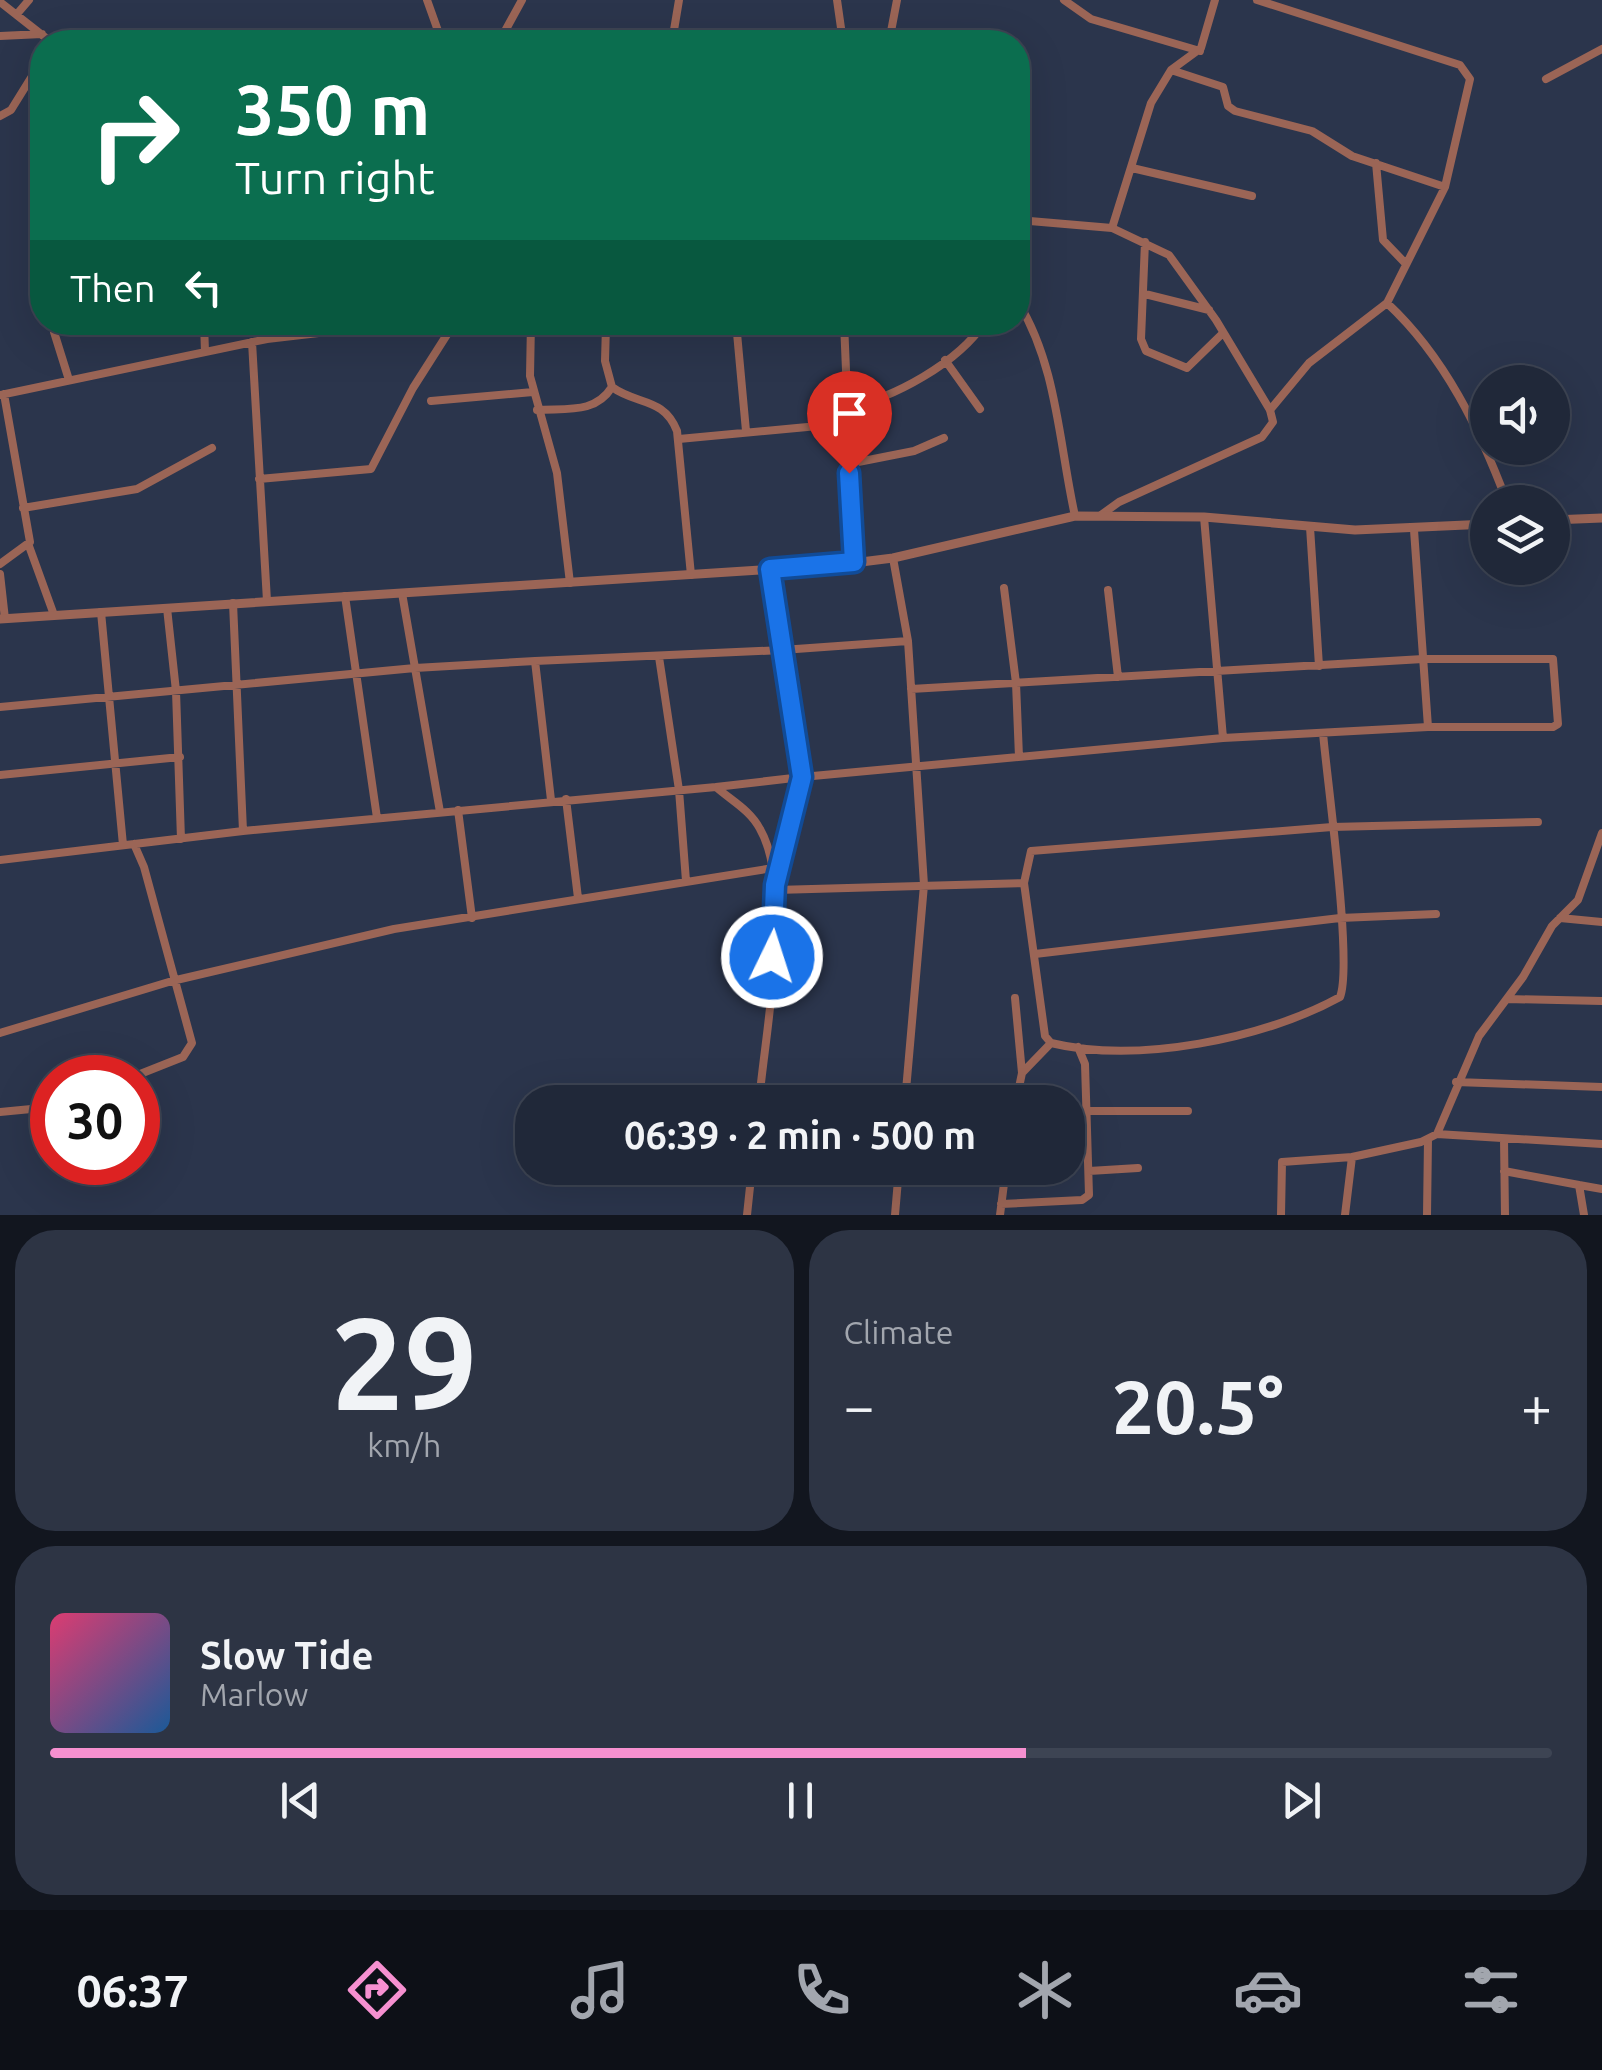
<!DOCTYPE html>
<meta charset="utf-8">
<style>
:root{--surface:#202839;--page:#2d3444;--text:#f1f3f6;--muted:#a2a6ae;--line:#3d4453;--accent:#f690d0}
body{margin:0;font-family:Ubuntu,sans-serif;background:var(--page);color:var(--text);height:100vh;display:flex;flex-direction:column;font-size:38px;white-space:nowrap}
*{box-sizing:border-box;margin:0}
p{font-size:32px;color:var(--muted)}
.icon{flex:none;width:55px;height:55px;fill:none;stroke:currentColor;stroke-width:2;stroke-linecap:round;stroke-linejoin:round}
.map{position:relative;height:1215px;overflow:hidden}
.panel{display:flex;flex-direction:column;gap:15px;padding:15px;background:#12161f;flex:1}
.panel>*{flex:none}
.banner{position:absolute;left:30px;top:30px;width:1000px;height:305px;border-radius:40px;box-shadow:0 10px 40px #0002,0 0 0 2px var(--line);background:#0b6e4f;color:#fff;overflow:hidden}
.controls{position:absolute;left:1470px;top:365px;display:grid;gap:20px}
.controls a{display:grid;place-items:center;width:100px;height:100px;border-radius:50%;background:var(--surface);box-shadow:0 10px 40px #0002,0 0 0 2px var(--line);font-size:50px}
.speed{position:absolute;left:30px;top:1055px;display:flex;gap:20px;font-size:50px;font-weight:700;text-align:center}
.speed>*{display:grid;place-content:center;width:130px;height:130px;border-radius:50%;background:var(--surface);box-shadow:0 10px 40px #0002,0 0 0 2px var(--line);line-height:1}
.speed .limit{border:15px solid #d22;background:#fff;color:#111}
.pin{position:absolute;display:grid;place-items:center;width:85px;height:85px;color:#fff;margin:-102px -42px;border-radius:50% 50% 50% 0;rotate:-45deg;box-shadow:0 0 10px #0007}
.pin .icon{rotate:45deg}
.me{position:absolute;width:110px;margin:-55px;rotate:4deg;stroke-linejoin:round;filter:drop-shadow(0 0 8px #0008)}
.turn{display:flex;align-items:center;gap:35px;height:210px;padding:0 40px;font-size:45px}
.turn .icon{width:130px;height:130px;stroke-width:2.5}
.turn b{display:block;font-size:70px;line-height:85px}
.then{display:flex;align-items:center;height:95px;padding:0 40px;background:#0003;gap:20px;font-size:38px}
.big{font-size:75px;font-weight:600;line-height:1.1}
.panel .widget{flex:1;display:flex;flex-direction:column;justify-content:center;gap:15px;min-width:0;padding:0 35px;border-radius:40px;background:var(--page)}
.panel .dial{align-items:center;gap:0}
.dial b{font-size:130px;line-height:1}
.song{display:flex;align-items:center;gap:30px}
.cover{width:120px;height:120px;border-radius:15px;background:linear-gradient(135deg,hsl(340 70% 55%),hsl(210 70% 35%))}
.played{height:10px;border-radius:5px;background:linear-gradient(90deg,var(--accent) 65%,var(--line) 65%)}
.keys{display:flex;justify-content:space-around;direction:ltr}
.heat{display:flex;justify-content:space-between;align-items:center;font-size:55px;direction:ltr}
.panel .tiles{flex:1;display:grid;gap:15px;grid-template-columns:1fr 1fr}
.widget:last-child{grid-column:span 2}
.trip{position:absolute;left:515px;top:1085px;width:570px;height:100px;border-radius:40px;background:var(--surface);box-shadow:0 10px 40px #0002,0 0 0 2px var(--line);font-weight:600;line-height:100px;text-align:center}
.tab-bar{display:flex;height:160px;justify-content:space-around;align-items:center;background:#0d1017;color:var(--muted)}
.tab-bar .icon{width:70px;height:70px}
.tab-bar .current{color:var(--accent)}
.tab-bar b{font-size:45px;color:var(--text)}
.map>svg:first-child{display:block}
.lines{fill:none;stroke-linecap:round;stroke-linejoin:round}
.minor{stroke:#9b6556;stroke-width:8}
.tertiary{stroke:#9b6556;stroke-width:9}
.route-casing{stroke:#114b97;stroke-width:25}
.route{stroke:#1a73e8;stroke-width:18}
</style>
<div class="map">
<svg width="1602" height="1215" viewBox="0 0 1602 1215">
<rect width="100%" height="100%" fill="#2b354c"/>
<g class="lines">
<path class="minor" d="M 427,0 L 442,42
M 837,0 L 843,42
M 1064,0 L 1091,19 L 1200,51
M 1257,0 L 1460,65 L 1470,79 L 1445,187 L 1387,303 L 1309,363 L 1270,410
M 0,2 L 51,42
M 17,14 L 29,0
M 0,36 L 42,34
M 499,42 L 522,0
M 672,42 L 679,0
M 815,42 L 843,37
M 889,42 L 897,0
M 1171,70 L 1223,87 L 1228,106 L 1235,111 L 1312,131 L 1352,156 L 1445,187
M 1546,79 L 1602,49
M 0,116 L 11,110 L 42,60
M 1376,163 L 1383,240 L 1406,264
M 1132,168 L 1252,196
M 1018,220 L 1112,228
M 1145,242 L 1141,339 L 1146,351 L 1187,368 L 1223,333
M 1145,294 L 1209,310
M 1018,302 C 1057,365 1059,444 1075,516
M 1387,303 C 1445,357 1480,430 1507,502
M 204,322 L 205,352
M 262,322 L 267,339
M 531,322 L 530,376 L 557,473 L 570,583
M 551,322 L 737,333 L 836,322
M 844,322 L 854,563
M 606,325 L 605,361 L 612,387 C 636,405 664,397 677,431 L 691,575
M 54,332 L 69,380
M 737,333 L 746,431
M 252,342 L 267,601
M 945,360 L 980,409
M 0,395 L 267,339 L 413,322
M 431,401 L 533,392
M 846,408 C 894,398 958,363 985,322
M 537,410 C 567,408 595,414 612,387
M 679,439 L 818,426 L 848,448
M 848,464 L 914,451 L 944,438
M 259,479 L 371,469 L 413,388 L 455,322
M 23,508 L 137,489 L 212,448
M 1101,515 L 1119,502 L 1262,437 L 1273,422 L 1270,410 L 1216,320 L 1169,255 L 1112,228 L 1151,103 L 1171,70 L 1201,48 L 1215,0
M 1204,517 L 1223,738
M 1310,527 L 1319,666
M 1414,530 L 1428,727
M 29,546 L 54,615
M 893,558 L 908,641 L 924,885 L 905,1102
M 0,564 L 30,542 L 4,394
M 769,569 L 782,650 L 908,641
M 0,574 L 5,619
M 1004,588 L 1016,683 L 1019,757
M 1108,590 L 1118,677
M 402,593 L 440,812
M 345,596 L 377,818
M 233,603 L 243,831
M 167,608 L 176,691 L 181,839
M 101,612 L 123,845
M 659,657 L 679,790 L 686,881
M 535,661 L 782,650 L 802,777 L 1223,738 L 1428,727 L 1553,727 L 1558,724 L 1553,659 L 1423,659 L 911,689
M 0,707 L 415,668 L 535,661 L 551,800
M 1323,733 C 1327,780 1353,964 1340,997 C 1264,1039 1137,1064 1051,1043 L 1045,1036 L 1024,883 L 1031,851 L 1332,827 L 1538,822
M 0,775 L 180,757
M 716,787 L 802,777 L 776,883
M 566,799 L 578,898
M 458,810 L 472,918
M 0,860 L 243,831 L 716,787 C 732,801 750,810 760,829 C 794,888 765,1033 759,1102
M 776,890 L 1024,883
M 1560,918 L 1602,922
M 1035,954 L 1340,918 L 1436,914
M 1015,998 L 1022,1073
M 1507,999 L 1602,1001
M 0,1033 L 172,981 L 394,929 L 773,868
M 130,1078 L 183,1057 L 192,1043 L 144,867 L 134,844
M 1456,1082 L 1602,1087
M 1016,1102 L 1022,1073 L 1051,1043
M 1087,1111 L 1188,1111
M 0,1112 L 52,1107
M 1437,1134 L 1602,1144
M 1504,1139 L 1505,1215
M 1089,1171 L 1138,1168
M 1504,1171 L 1579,1185 L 1584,1215
M 1579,1185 L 1602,1189
M 1001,1204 L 1082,1200 L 1089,1195 L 1085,1064 L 1078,1047
M 747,1215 L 752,1168
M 895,1215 L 899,1168
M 1000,1215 L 1006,1168
M 1281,1215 L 1282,1162 L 1352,1157
M 1345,1215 L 1352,1157 L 1421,1142 L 1437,1134 L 1479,1036 L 1523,977 L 1552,926 L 1578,900 L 1602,833
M 1427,1215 L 1428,1139"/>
<path class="tertiary" d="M 1552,520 L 1602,518
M 0,619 L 837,565 L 893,558 L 1075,516 L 1204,517 L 1355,530 L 1488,524"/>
</g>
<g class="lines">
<defs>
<path id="route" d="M 772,957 L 775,885 L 802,777 L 770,569 L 854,562 L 849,473"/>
</defs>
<use href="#route" class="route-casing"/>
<use href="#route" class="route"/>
</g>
</svg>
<div class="controls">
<a><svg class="icon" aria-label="sound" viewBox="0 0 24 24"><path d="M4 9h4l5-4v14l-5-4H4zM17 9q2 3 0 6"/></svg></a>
<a><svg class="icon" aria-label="layers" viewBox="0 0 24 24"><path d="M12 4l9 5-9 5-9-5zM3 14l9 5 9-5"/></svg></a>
</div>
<div class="speed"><div class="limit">30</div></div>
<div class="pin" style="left:849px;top:473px;background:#d93025"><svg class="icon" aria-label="arrive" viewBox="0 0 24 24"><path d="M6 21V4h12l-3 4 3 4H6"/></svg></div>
<svg class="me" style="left:772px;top:957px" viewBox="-20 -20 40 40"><circle r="17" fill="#1a73e8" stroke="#fff" stroke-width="3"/><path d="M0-11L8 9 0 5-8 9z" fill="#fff"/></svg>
<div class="trip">06:39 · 2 min · 500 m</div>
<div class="banner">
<div class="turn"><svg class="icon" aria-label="right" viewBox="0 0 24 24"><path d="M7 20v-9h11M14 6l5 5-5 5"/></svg><div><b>350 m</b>Turn right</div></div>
<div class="then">Then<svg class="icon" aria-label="left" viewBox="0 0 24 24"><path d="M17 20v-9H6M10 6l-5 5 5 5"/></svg></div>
</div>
</div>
<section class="panel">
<div class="tiles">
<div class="widget dial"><b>29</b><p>km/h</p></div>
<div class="widget"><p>Climate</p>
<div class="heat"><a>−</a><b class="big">20.5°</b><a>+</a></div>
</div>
<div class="widget">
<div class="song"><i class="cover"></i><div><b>Slow Tide</b><p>Marlow</p></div></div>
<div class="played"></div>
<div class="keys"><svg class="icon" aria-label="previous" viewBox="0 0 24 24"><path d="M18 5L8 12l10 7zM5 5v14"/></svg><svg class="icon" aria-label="pause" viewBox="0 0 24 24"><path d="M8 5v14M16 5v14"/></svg><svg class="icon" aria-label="next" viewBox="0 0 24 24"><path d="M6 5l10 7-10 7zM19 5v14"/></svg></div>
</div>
</div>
</section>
<nav class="tab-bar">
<b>06:37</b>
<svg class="icon current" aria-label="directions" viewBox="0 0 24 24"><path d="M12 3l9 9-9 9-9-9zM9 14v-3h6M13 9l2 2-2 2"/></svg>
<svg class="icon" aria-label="music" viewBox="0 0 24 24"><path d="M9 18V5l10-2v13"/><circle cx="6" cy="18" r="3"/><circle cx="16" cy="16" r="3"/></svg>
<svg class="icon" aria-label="phone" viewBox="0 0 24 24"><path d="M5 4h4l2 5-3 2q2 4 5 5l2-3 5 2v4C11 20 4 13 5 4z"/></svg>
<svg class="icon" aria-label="climate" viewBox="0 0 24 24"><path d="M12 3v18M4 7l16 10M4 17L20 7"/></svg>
<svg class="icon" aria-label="car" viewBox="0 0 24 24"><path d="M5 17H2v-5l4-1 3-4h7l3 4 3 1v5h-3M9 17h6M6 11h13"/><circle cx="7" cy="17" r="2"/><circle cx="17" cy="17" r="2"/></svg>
<svg class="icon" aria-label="filters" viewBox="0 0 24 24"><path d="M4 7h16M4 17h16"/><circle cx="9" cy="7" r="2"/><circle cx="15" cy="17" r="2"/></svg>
</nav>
